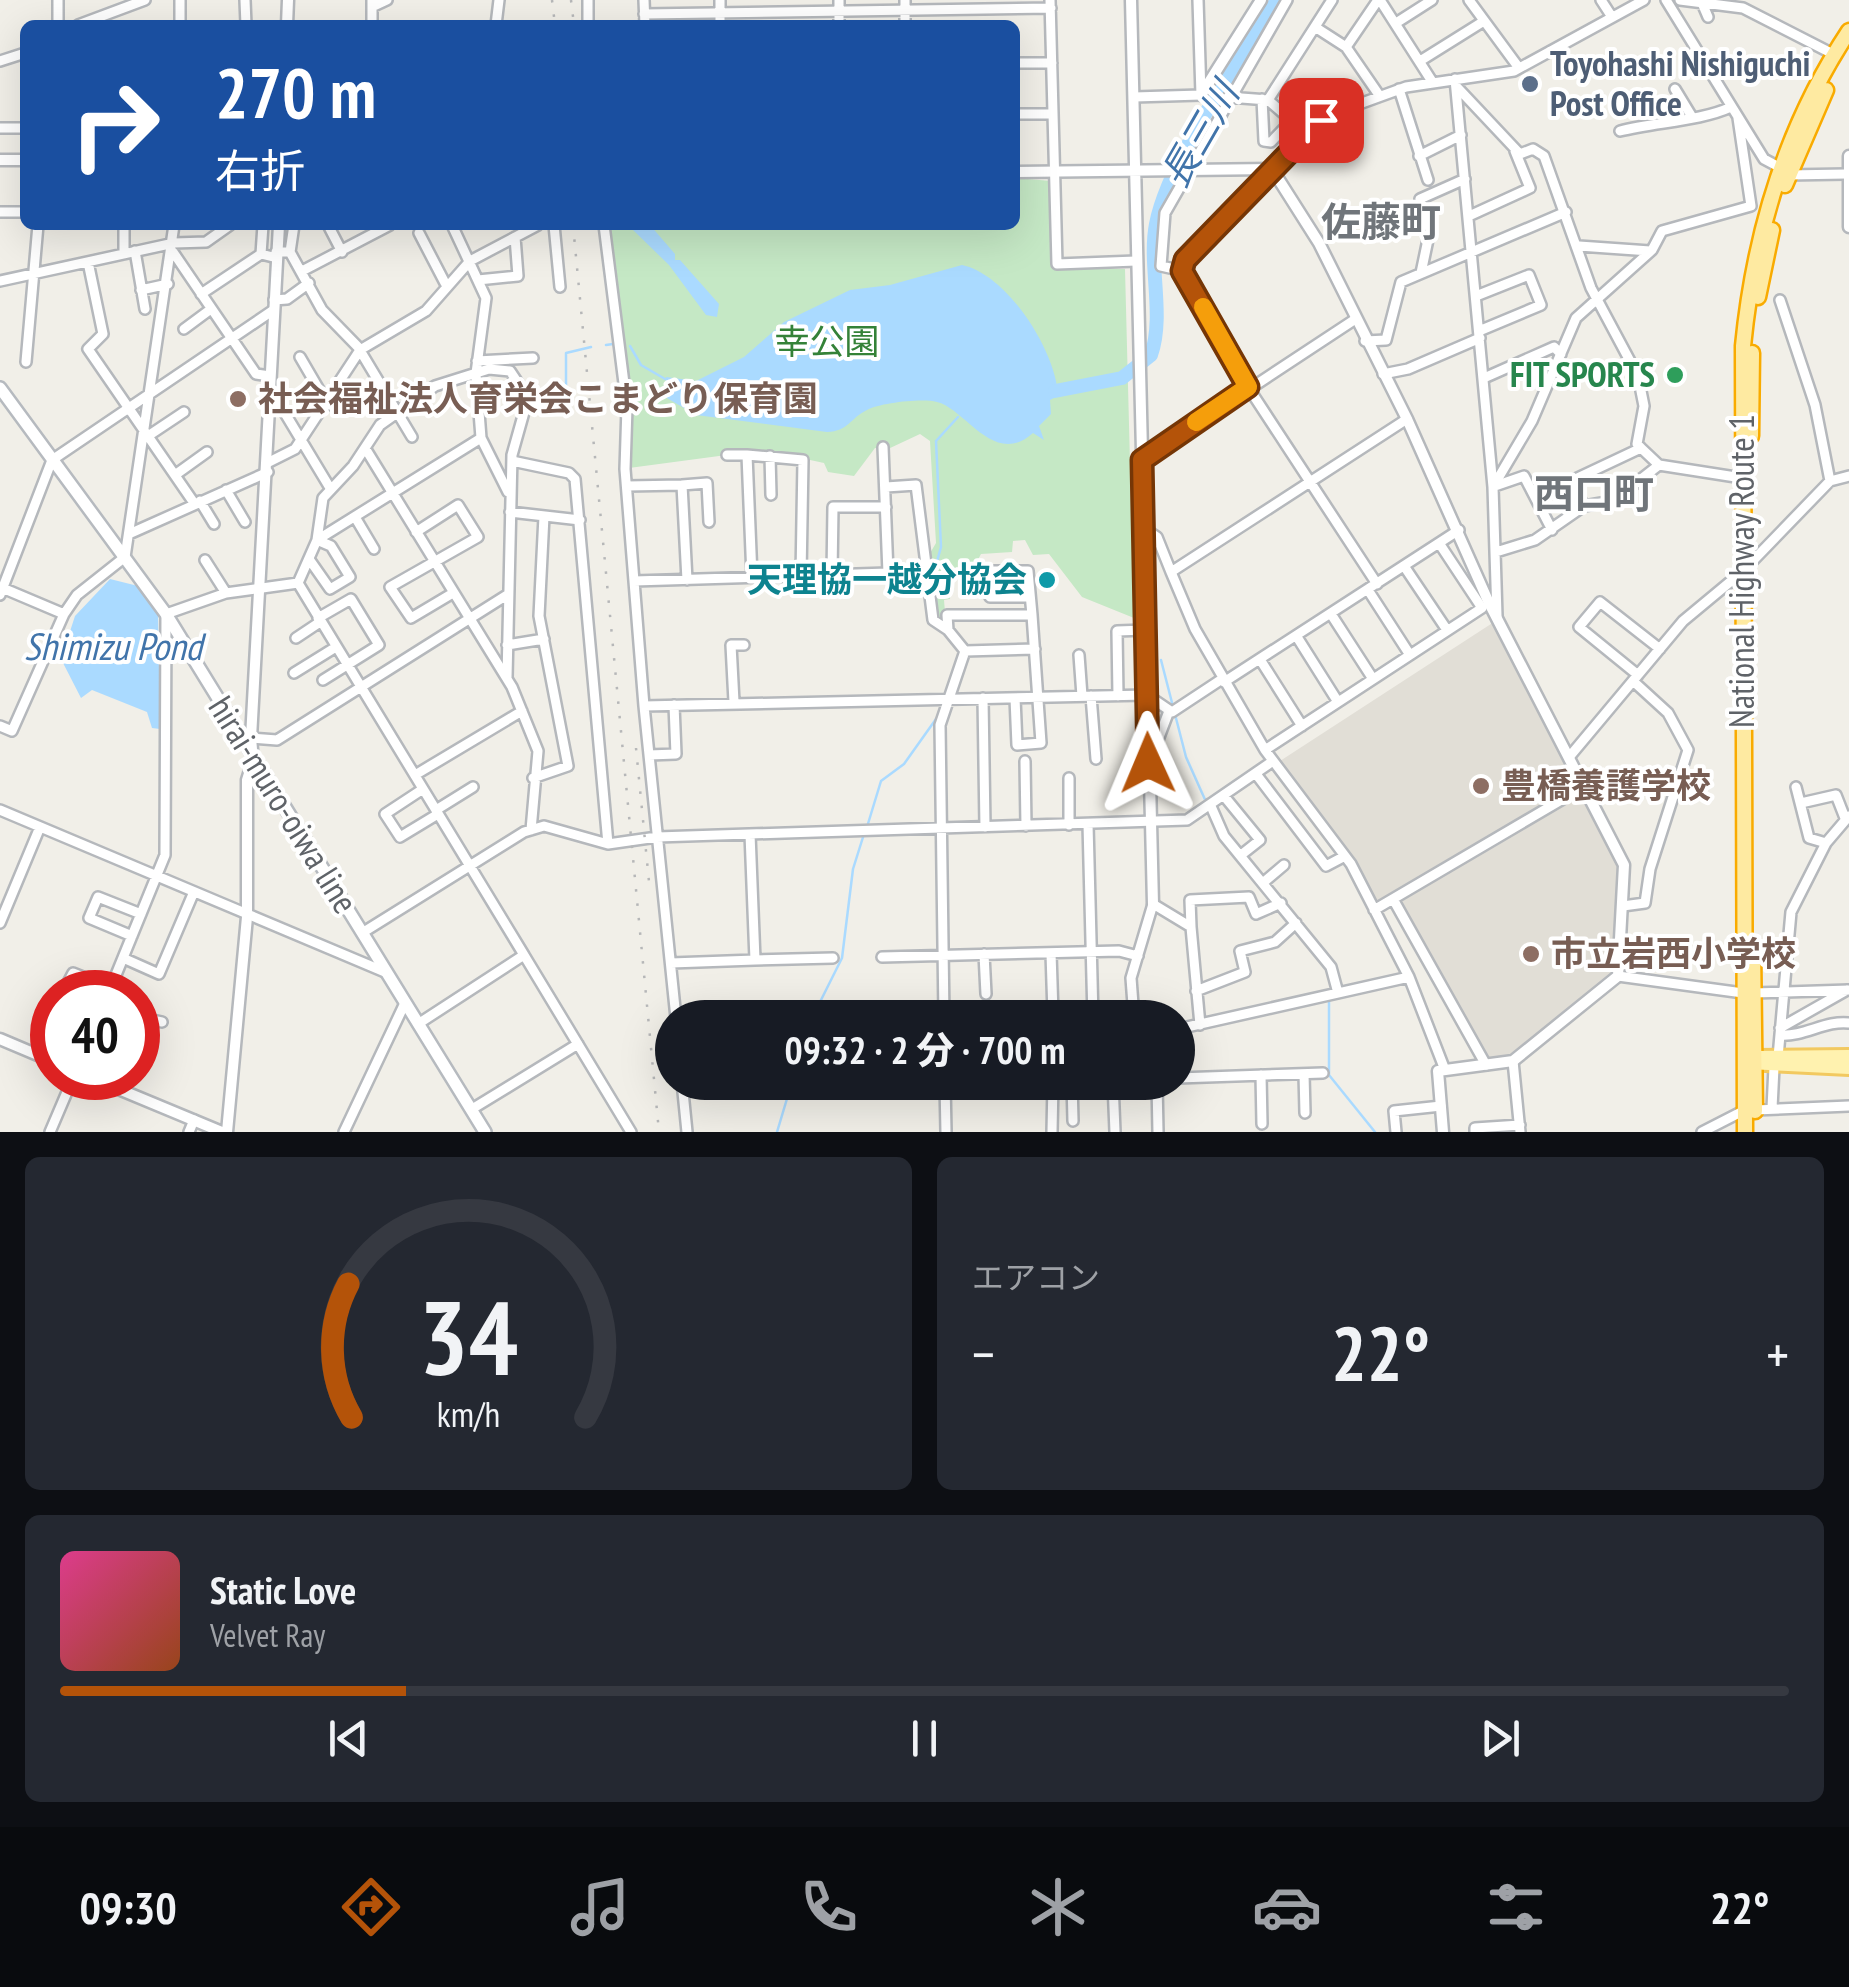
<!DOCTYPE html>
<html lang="ja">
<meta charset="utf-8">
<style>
:root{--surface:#171b24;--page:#242831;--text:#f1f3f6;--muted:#9ea1a6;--line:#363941;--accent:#b45309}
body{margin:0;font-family:"PT Sans Narrow","Noto Sans JP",sans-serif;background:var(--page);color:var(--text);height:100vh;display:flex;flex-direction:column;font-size:38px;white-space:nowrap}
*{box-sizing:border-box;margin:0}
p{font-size:32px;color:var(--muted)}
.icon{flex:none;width:55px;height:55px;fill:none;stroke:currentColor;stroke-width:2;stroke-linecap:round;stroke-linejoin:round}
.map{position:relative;height:1132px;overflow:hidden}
.panel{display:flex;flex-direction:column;gap:25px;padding:25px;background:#0d0f14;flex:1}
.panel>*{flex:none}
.hud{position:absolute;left:20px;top:20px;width:1000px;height:210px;border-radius:15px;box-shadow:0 10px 40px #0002;background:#1a4fa0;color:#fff;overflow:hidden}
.speed{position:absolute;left:30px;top:970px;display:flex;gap:20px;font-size:50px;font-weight:700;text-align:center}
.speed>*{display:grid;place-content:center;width:130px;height:130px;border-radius:50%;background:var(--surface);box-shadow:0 10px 40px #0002;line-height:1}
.speed .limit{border:15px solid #d22;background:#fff;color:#111}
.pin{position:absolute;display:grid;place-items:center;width:85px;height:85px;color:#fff;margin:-42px;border-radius:20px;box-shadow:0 5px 15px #0006}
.me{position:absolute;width:110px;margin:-55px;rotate:359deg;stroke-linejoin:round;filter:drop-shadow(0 0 8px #0008)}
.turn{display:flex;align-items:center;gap:35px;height:210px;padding:0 30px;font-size:45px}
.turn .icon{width:130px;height:130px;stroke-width:2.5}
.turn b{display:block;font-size:70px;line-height:85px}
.big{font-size:75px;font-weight:800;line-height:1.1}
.panel .card{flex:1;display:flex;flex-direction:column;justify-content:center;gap:15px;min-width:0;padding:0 35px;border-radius:15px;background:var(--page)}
.panel .dial{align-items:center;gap:0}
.dial svg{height:260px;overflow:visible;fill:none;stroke:var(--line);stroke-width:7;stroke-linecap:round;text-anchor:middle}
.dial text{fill:var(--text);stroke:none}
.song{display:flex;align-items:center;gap:30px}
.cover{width:120px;height:120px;border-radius:15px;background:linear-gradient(135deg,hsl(330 70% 55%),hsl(20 70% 35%))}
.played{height:10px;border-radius:5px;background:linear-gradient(90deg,var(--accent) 20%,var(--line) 20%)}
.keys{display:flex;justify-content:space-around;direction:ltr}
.heat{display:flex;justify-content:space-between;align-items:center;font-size:55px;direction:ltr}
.panel .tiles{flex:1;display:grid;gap:25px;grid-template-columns:1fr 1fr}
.card:last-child{grid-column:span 2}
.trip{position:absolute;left:655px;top:1000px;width:540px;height:100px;border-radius:50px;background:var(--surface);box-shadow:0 10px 40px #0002;font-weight:800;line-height:100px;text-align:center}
.menu{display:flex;height:160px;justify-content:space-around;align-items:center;background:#090b0e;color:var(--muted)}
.menu .icon{width:70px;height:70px}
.menu .active{color:var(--accent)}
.menu b{font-size:45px;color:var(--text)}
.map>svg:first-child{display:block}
.education{fill:#e1ded6}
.green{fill:#c5e8c5}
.water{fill:#aadaff}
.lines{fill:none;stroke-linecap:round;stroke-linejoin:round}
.stream{stroke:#aadaff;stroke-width:2.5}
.river{stroke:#aadaff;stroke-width:14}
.minor-casing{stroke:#b5b8bc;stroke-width:14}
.tertiary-casing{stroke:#b5b8bc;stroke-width:15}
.secondary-casing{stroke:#b6babf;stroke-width:16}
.primary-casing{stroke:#f2c960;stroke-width:18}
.trunk-casing{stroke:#f9ab00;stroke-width:19}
.minor{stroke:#fff;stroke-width:9}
.tertiary{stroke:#fff;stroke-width:10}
.secondary{stroke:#fff;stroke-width:11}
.primary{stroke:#fff2af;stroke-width:12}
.trunk{stroke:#feeaa1;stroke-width:14}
.rail{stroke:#b6b7b8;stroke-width:2.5;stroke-dasharray:2.5 12;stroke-linecap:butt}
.route-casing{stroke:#753606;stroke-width:25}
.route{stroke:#b45309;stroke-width:18}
.slow{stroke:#f59e0b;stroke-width:18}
.service-dot{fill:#5c6f8a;stroke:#fff;stroke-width:4}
.leisure-dot{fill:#2e9e5b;stroke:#fff;stroke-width:4}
.education-dot{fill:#8d6e63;stroke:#fff;stroke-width:4}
.culture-dot{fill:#0f9aa8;stroke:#fff;stroke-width:4}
.labels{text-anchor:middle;stroke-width:8;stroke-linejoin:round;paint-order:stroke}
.service-label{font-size:35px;font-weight:bold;fill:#4e5e75;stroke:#fff;text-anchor:start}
.park-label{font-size:35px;fill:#348238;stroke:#fff}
.leisure-label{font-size:35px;font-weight:bold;fill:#27864d;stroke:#fff;text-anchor:end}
.education-label{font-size:35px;font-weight:bold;fill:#785e54;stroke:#fff;text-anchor:start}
.street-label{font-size:35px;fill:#5f6368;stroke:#fff}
.culture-label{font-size:35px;font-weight:bold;fill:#0d838f;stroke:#fff;text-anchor:end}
.water-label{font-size:38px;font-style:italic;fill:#4174aa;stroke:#fff}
.quarter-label{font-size:40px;font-weight:bold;fill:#70757a;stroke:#fff}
</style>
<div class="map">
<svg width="1849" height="1132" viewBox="0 0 1849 1132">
<rect width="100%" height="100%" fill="#f1efe8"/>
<path class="education" d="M 1494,622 L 1576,785 L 1374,903 L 1356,864 L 1280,761 Z
M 1580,792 L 1618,867 L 1611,975 L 1511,1056 L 1488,1060 L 1399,900 Z"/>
<path class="green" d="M 1015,178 L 1051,181 L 1054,268 L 1125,269 L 1134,618 L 1082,597 L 1049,554 L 1033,555 L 1025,540 L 1013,541 L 1012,552 L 981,554 L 973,569 L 951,583 L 950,599 L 944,600 L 946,625 L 935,618 L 926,560 L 936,543 L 930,441 L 920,434 L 888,449 L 875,448 L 854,476 L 828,472 L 824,463 L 764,450 L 629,468 L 623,328 L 608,225 L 1015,225 Z"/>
<path class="water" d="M 639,225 L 650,225 L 675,254 L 675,260 L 680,260 L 719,304 L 717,317 L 706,315 L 669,265 L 633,230 Z
M 962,265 C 1009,275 1057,354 1058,396 L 1050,400 L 1051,414 L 1039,426 L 1044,440 L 1033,433 C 994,468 966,409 937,402 C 922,398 880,403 867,410 C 849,419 849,431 827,432 L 696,415 L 665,397 L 666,377 L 696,381 L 744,357 L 784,322 L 850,290 L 890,285 Z
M 110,579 L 138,586 L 158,611 L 160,729 L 152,728 L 147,712 L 92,690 L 81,698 L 61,659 L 75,616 Z"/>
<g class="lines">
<path class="stream" d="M 606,345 L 613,344
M 630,346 L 641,365 L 665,379
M 513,369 L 537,406 L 566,404 L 566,353 L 591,347
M 399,406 L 434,382
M 937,617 L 934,572 L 941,547 L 936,441 L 958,417
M 1161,660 L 1186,757 L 1207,804
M 867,827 L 881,781 L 904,764 L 936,719
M 1329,1000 L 1329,1075 L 1375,1132
M 812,1018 L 842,958 L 853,869 L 864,834
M 777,1132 L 792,1082"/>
<path class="river" d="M 1055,391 L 1122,378 L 1151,355 C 1165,315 1148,265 1156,224 C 1168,160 1242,57 1277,0"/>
<defs>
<path id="minor" d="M 58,0 L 58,25
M 245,0 L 246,25
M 588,0 L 588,25
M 644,0 L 645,25
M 720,0 L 720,25
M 839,0 L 839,25
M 905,0 L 905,25
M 1050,0 L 1057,264 L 1136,261
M 1380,0 L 1433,83
M 1469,0 L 1519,68
M 1601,0 L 1612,17
M 1666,0 L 1764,159 L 1781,168
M 1680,0 L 1743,8 L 1835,55
M 1702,3 L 1708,17
M 372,7 L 387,0
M 644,14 L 1051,8
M 1396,23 L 1432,0
M 78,25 L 145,0
M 180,25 L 180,0
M 372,25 L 372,0
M 496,25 L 499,0
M 1315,27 L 1346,47 L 1379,95
M 1346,47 L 1378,0
M 0,61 L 25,53
M 1420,61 L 1484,21
M 1015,63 L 1052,63
M 1455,79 L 1493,487 L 1497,616
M 1456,86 L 1520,154 L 1533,149 L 1544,156 L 1591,288 L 1638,376 L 1644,406 L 1637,444 L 1641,448
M 1399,89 L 1428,180
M 1675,89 L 1692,117
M 1134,97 L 1201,95 L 1198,0
M 1228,97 L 1268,100 L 1306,133
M 1262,99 L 1264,141 L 1271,142 L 1292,120
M 1268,100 L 1332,0
M 1015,114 L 1052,114
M 0,128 L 25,128
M 1620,131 C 1655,122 1701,121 1731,107
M 1419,156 L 1461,135
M 1788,175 L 1846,174
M 0,212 L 25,212
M 1469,216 L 1530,188 L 1515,151
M 328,225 L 342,252
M 452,225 L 486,298 L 476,373 L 481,438 L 508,492
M 554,225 L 560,287
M 604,225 L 627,407 L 625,469 L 644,706 L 676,1018
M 419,233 L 445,283
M 1579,246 L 1650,251
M 135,251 L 145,309
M 173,252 L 256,374 L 270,376
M 276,252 L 290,252 L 322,310 L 358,347 L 412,437
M 290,252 L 294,225
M 124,254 L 124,225
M 261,254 L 263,225
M 88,262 L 103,334 L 88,349 L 194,503
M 302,271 L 390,225
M 1183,271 L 1161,266 L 1165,213 L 1287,0
M 1421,273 L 1430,230 L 1420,199 L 1465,179
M 478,280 L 518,276 L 515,237
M 0,281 L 174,243 L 206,242 L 230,225
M 141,290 L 168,284
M 201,294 L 261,254 L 277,258
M 1476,296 L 1529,275 L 1541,305 L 1479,331
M 274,300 L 287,299 L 309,283
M 1780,300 L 1815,405 L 1830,481
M 184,329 L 211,309
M 1365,341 L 1386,340 L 1401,282 L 1566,212
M 300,357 L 328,405
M 477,361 L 533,358
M 26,362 L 38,225
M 1383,374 L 1408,369 L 1480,338
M 1484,378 L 1554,347 L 1561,354
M 269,409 L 283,410 L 330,488
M 1407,419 L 1171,572 L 1195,629 L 1265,750 L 1351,864 L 1409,977 L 1445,1070
M 148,436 L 184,412
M 365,448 L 512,687 L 538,751 L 531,830
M 727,455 L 747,455
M 770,456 L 771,495
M 1142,460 L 1354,320
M 512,461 L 569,473 L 575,479 L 608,844
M 269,462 L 295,449 L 360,350 L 426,311 L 470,261 L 538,225
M 175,475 L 207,452
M 682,485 L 707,483 L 709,522
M 627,486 L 682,485 L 687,580
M 1495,486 L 1524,476 L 1552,530
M 886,487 L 916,485 L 933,620 L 948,630 L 965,651 L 940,725 L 944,1018
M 1493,487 L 1532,421 L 1576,318 L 1652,250 L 1662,231 L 1751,206 L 1738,118
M 226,490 L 245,522
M 200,501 L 214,524
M 1584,506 L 1571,481 L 1641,448 L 1659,465
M 510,512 L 580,520
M 355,517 L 374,549
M 1142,527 L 1157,537 L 1171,572
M 416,532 L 458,505 L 478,537 L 390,587 L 411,618 L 453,593
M 129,534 L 268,472
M 317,540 L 481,438
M 1496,552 L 1535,540 L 1584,506 L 1613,501 L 1659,465 L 1742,478
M 309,559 L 330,589 L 350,577 L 331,546 L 317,540
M 205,560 L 226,593
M 1404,566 L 1447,630
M 990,571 L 1028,571 L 1032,615
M 888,573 L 927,570
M 832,575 L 833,507 L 886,507
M 752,577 L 747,455 L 803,460 L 801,576
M 634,581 L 888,573 L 883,447
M 1377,584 L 1248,387 L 1183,271 L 1185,260 L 1329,115 L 1406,87 L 1514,71 L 1644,0
M 0,587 L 64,614
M 1368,590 L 1410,655
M 0,595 L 52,460 L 272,311
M 990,597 L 1030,597
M 1331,614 L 1373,679
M 318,618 L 351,599 L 379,645 L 323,680
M 948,630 L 947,615 L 1032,615 L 1041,743 L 1017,745 L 1015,698
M 1297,637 L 1338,702
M 296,638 L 320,622
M 507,645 L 544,639
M 965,651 L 1035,649
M 1079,655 L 1082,696
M 1261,661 L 1302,726
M 294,673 L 336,647
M 1638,675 L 1579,627 L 1600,602 L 1660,649
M 507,678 L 512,455 L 528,398 L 510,371 L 489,369 L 435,386 L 380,425 L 353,466 L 323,498 L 317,540 L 298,583 L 524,955
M 1224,682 L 1459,530
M 1091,696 L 1096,759
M 1118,696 L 1117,631 L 1145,630
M 983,698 L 985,827
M 734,702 L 731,645 L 744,645
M 644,706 L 1147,695 L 1172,712 L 1222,679
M 0,726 L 12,731 L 64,614 L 77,595 L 125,557 L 174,225
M 251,738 L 277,740 L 507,595
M 1265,750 L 1482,608 L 1439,543
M 649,755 L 676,754 L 674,705
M 1570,756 L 1683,621 L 1742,572 L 1830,481 L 1849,476
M 1025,761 L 1026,826
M 1150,761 L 1169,711
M 1256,774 L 1326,866 L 1345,856
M 415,775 L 522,711
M 533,778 L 568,766 L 539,616 L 544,516
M 1069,778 L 1069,825
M 1796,787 L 1809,838 L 1826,843
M 423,789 L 385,814 L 400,837 L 438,814
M 1224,796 L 1260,840 L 1241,855
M 1801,803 L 1836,795 L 1845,818
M 1210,804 L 1224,836 L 1331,967 L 1338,993
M 0,810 L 385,972
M 436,810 L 473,787
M 1088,824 L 1093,1018
M 1264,882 L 1284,865
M 1393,899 L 1486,1065
M 1623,906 L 1645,903 L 1650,869 L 1688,750 L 1668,713 L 1633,681
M 1374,910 L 1585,786
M 0,923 L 40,827
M 1191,927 L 1190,900 L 1249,897 L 1256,914 L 1281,903
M 362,933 L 524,832 L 544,826 L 608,844 L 657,837 L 1187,820 L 1273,761
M 132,936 L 89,918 L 98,897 L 141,914
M 1051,953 L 1053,1014
M 984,954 L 986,994
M 882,957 L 1119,951 L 1138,956
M 123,958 L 159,974 L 193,894
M 755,960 L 833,958
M 671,963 L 755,960 L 750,834
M 1618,976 L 1743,993
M 1196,991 L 1245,972 L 1240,951 L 1275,942 L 1296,923
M 63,992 L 73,973 L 111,988
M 109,992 L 165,855 L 166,614 L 226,593 L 298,583
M 1753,993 L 1849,990
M 138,1017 L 162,1022
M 1134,1018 L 1131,978 L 1153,904 L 1191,927 L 1200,1025
M 418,1024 L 524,955 L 631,1132
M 1780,1028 L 1847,990
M 1178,1029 L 1409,977
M 1780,1035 C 1804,1037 1826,1020 1849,1023
M 1778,1057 L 1791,912 L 1826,843 L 1849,816
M 1513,1061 L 1520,1132
M 1304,1074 L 1305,1113
M 1261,1075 L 1262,1124
M 1178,1078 L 1323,1073
M 682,1082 L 687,1132
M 945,1082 L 946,1132
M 1072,1082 L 1073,1121
M 1113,1082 L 1115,1132
M 1157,1082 L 1158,1132
M 841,1088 L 1021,1082
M 1772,1108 L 1774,1067
M 472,1109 L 578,1044
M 1755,1110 L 1849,1106
M 50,1132 L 73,1078
M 189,1132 L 194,1120
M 344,1132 L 405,1003
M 1052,1132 L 1053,1082
M 1396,1132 L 1394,1111 L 1441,1106
M 1475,1132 L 1475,1128 L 1520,1125
M 1702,1132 L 1745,1110"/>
<path id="tertiary" d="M 1131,0 L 1153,904
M 287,25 L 288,0
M 1201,95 L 1261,0
M 1849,156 L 1849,227
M 0,160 L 25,160
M 1015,172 L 1272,169 L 1319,243 L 1407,419 L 1489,603 L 1624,865 L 1618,976 L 1513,1061 L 1438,1071 L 1443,1132
M 0,1039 L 52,1061
M 92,1078 L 222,1132
M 227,1132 L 247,917 L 247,780 L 253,761 L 251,738 L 279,225"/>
<path id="secondary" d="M 0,388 L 166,614 L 485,1132"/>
<path id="primary" d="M 1747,1061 L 1755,1057 L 1849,1056
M 1747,1063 L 1849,1068"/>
<path id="trunk" d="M 1785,185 L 1826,90
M 1758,297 L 1772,230
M 1751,436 L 1752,353
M 1753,948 L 1755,1111
M 1745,1132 L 1743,346 C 1754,234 1786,126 1849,31"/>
</defs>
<use href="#minor" class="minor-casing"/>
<use href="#tertiary" class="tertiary-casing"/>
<use href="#secondary" class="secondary-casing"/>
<use href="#primary" class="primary-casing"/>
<use href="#trunk" class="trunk-casing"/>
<use href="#minor" class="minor"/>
<use href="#tertiary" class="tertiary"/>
<use href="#secondary" class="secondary"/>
<use href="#primary" class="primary"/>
<use href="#trunk" class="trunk"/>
<path class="rail" d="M 552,0 L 555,25
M 571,0 L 574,25
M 573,225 L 659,1132
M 636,748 L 650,892"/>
</g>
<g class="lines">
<defs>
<path id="route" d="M 1148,763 L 1142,460 L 1248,387 L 1182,271 L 1185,260 L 1321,120"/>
</defs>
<use href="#route" class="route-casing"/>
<use href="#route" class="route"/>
<path class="slow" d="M 1196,422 L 1248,387 L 1203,307"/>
</g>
<circle class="service-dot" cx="1530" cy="84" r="10"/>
<circle class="leisure-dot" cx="1675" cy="375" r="10"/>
<g class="education-dot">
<circle cx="238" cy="399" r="10"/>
<circle cx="1481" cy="786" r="10"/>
<circle cx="1531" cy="954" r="10"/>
</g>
<circle class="culture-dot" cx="1047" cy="580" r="10"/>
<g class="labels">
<g class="service-label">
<text x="1550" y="76">Toyohashi Nishiguchi<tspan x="1550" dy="40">Post Office</tspan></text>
</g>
<g class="park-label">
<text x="827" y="354">幸公園</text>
</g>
<g class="leisure-label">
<text x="1655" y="387">FIT SPORTS</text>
</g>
<g class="education-label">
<text x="258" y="411">社会福祉法人育栄会こまどり保育園</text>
<text x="1501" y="798">豊橋養護学校</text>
<text x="1551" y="966">市立岩西小学校</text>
</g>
<g class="street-label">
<text transform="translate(1742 571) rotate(-90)" y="12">National Highway Route 1</text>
<text transform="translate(283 805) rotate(58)" y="12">hirai-muro-oiwa line</text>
</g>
<g class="culture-label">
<text x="1027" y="592">天理協一越分協会</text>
</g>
<g class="water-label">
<text transform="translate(1200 135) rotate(-60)" y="13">長三川</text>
<text x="113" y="660">Shimizu Pond</text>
</g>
<g class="quarter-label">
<text x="1381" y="236">佐藤町</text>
<text x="1594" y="508">西口町</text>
</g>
</g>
</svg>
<div class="speed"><div class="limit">40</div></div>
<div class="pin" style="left:1321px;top:120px;background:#d93025"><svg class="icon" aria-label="arrive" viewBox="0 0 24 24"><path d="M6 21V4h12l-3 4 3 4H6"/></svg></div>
<svg class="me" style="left:1148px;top:763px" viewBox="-20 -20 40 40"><path d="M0-17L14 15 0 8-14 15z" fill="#b45309" stroke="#fff" stroke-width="4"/></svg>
<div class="trip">09:32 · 2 分 · 700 m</div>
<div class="hud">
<div class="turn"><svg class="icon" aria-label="right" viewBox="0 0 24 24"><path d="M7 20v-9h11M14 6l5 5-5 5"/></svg><div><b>270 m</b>右折</div></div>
</div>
</div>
<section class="panel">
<div class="tiles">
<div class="card dial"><svg viewBox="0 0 100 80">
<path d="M14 69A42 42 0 1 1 86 69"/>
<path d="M14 69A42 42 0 0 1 13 28" stroke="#b45309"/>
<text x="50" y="56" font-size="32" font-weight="700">34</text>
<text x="50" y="72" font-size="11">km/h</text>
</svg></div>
<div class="card"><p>エアコン</p>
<div class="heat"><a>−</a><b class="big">22°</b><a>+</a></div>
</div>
<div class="card">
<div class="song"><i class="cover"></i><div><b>Static Love</b><p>Velvet Ray</p></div></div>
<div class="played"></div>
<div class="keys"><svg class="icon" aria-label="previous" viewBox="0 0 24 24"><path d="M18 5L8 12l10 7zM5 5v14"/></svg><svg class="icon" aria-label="pause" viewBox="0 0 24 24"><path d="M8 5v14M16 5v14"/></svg><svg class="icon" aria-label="next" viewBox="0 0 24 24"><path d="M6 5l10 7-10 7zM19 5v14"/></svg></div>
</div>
</div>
</section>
<nav class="menu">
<b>09:30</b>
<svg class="icon active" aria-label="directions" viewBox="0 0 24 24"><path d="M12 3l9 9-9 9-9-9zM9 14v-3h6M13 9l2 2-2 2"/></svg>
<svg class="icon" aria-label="music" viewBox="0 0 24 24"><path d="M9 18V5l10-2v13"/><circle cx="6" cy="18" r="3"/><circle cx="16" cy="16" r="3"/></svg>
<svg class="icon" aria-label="phone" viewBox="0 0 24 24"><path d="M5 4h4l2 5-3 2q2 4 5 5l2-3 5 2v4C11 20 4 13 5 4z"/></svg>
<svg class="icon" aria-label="climate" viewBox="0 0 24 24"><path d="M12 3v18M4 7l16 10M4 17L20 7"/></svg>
<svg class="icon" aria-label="car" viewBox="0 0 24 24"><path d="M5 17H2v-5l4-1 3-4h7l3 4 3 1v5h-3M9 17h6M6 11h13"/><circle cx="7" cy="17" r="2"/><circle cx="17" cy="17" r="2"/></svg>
<svg class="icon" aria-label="filters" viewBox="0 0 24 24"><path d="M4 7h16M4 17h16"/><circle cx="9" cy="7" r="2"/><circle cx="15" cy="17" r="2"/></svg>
<b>22°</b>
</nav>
